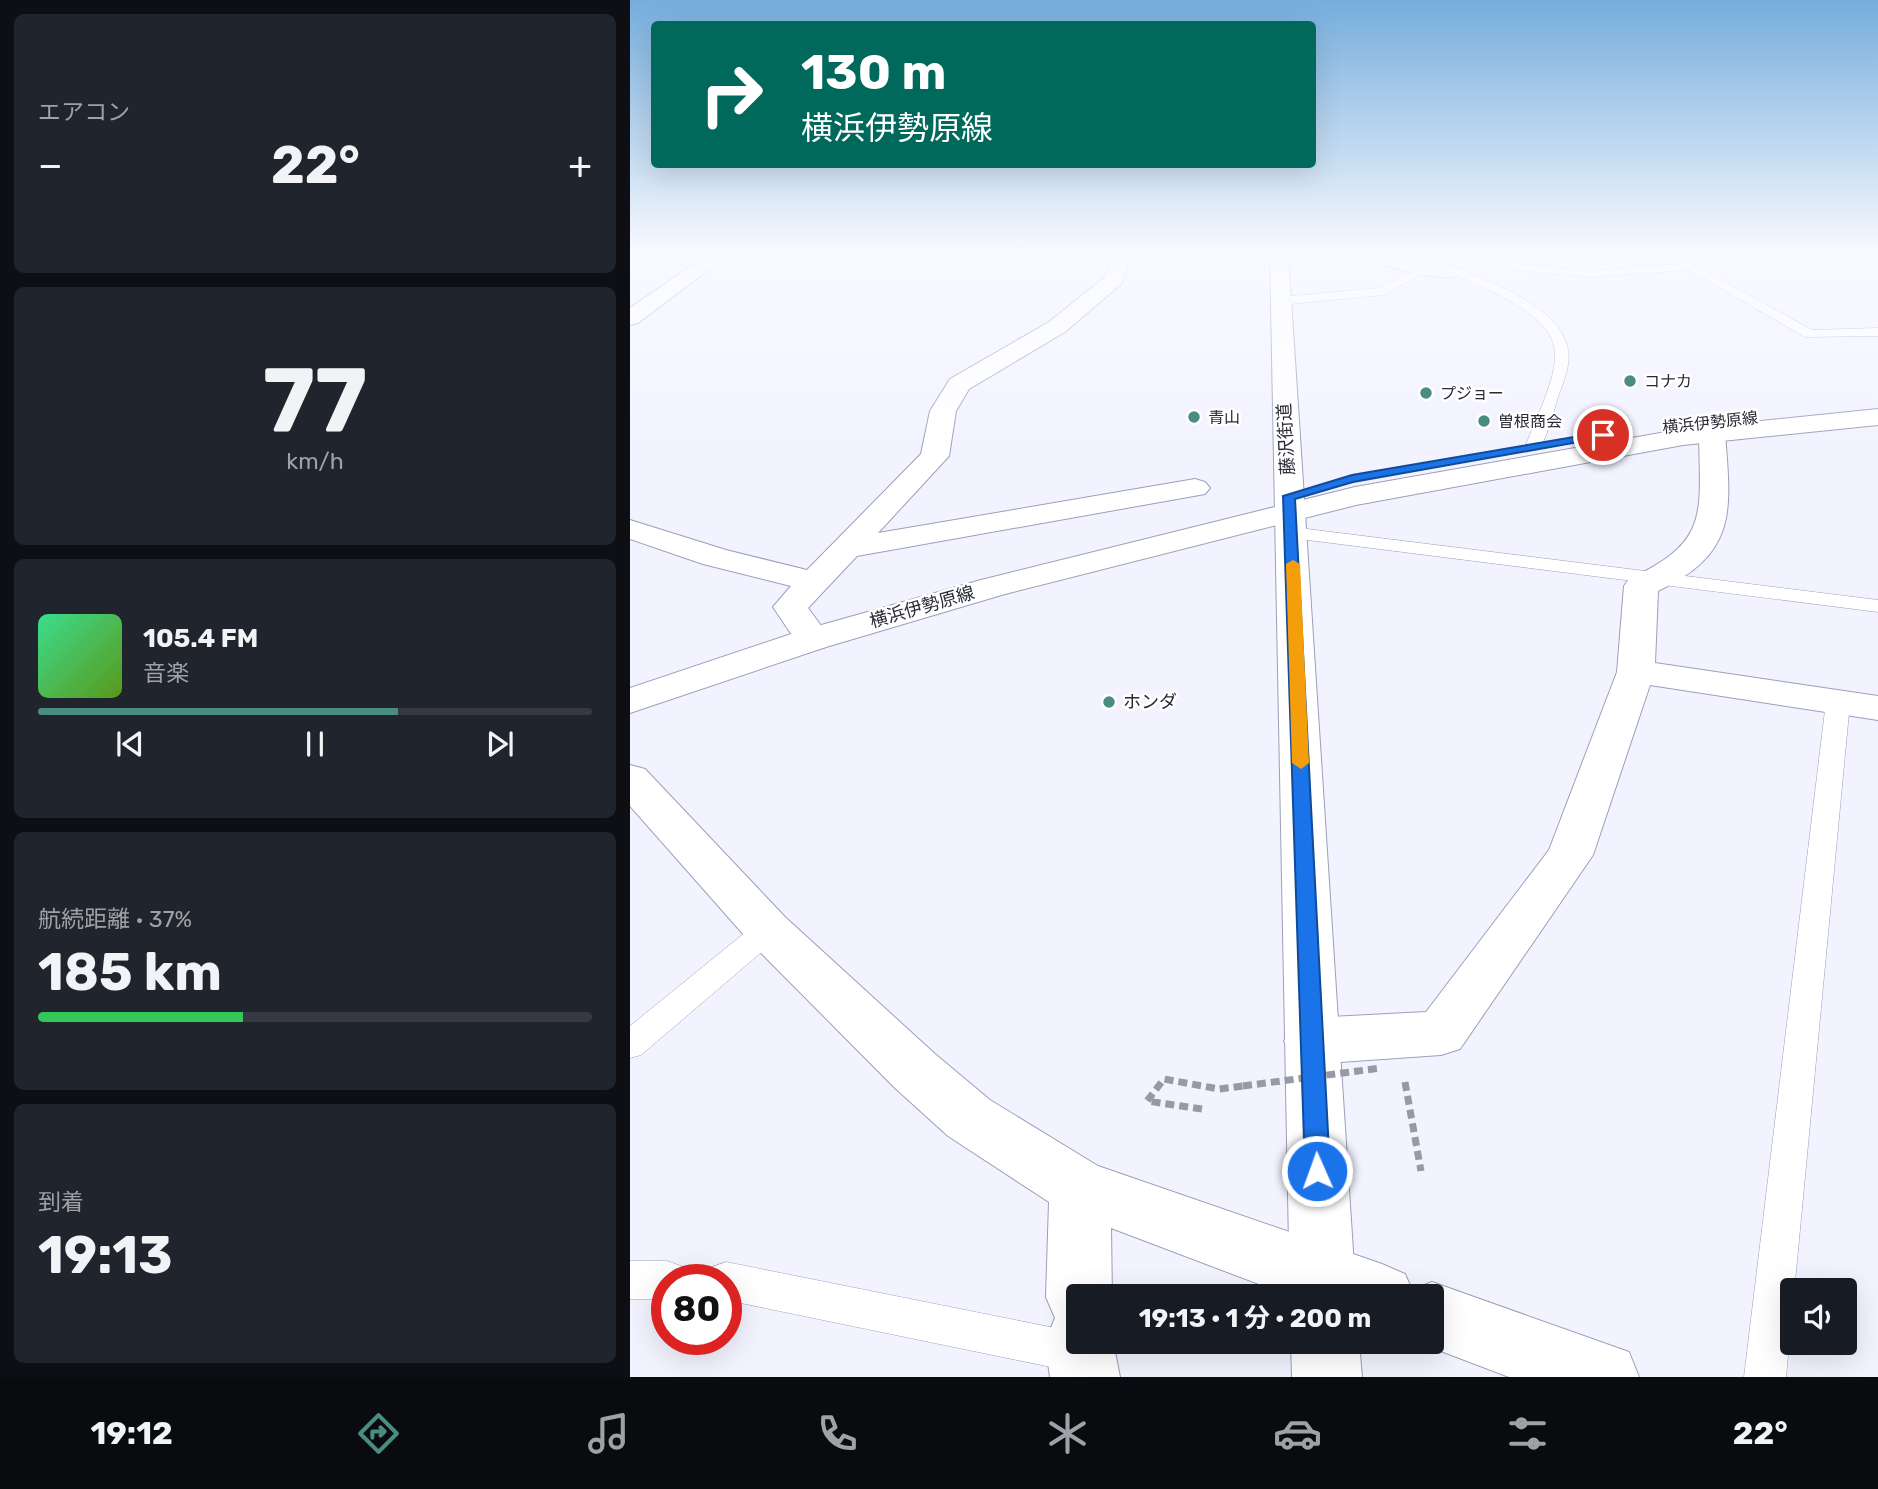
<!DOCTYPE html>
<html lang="ja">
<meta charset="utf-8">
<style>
:root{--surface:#171b24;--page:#20242c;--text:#f1f3f6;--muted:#9ea1a6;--line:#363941;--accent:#498d81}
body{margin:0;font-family:Rubik,"Noto Sans JP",sans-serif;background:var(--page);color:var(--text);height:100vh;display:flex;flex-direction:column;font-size:26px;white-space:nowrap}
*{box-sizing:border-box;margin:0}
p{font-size:23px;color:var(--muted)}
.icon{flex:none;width:38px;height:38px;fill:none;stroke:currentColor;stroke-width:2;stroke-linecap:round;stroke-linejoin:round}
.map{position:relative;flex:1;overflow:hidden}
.side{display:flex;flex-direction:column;gap:14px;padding:14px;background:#0d0f14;width:630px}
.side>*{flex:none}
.top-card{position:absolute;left:21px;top:21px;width:665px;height:147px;border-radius:7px;box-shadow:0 7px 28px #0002;background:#00695c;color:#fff;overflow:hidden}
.controls{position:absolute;left:1150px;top:1278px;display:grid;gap:14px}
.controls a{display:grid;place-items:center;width:77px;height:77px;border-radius:7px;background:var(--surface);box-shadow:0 7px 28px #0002;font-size:35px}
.speed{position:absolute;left:21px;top:1264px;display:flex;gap:14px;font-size:35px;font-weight:700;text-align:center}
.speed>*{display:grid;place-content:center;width:91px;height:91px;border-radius:50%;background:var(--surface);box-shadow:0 7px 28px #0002;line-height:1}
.speed .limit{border:10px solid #d22;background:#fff;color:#111}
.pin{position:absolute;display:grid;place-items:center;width:60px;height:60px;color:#fff;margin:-30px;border:4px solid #fff;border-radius:50%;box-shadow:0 2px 7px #0007}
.me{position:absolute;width:77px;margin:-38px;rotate:358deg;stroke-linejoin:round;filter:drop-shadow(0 0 5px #0008)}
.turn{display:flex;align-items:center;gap:24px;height:147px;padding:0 35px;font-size:32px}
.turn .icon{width:91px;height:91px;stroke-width:2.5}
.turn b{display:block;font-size:49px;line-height:60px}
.big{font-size:52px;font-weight:700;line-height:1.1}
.side .card{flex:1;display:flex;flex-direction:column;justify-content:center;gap:10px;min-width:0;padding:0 24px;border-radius:10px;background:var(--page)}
.side .dial{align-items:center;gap:0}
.dial b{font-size:91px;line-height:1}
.song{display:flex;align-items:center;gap:21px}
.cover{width:84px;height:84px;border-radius:10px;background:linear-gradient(135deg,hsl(150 70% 55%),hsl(90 70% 35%))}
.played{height:7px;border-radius:4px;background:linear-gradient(90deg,var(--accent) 65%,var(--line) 65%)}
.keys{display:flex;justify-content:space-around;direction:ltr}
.heat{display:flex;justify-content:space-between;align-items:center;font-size:38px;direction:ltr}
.charge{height:10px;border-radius:5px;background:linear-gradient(90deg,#34c759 37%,var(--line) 0)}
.trip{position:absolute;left:436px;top:1284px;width:378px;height:70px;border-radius:7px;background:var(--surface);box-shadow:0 7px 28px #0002;font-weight:700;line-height:70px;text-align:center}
.tabs{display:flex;height:112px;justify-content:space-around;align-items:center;background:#090b0e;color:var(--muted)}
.tabs .icon{width:49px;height:49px}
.tabs .active{color:var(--accent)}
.tabs b{font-size:32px;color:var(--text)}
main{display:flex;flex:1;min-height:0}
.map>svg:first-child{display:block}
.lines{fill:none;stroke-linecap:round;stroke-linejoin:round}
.lane-casing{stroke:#9c9fba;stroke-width:1}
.street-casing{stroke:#9c9fba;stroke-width:2}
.primary-casing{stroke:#9c9fba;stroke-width:2}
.highway-casing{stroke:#9c9fba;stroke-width:2}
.path{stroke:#9799a4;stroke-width:7;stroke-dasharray:9 5;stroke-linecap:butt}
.lane{fill:#fff;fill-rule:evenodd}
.street{fill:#fff;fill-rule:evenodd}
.primary{fill:#fff;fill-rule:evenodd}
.highway{fill:#fff;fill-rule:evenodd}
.path-bridge{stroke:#9799a4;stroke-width:7;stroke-dasharray:9 5;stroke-linecap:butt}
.route{fill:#1a73e8;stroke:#114b97;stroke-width:2}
.slow{fill:#f59e0b}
.poi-dot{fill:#498d81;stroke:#fff;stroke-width:2.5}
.labels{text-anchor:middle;stroke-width:5;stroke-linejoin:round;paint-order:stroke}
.far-poi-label{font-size:16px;fill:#282a34;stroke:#fff;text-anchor:start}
.far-street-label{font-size:16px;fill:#282a34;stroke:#fff}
.street-label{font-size:18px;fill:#282a34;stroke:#fff}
.poi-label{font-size:18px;fill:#282a34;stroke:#fff;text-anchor:start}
</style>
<main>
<section class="side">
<div class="card"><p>エアコン</p>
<div class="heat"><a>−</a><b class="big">22°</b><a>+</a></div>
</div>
<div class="card dial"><b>77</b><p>km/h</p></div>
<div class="card">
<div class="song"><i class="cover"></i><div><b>105.4 FM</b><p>音楽</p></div></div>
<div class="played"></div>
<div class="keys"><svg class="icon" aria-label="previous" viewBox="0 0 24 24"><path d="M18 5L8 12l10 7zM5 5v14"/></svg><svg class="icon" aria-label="pause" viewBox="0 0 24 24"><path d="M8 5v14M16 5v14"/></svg><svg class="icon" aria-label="next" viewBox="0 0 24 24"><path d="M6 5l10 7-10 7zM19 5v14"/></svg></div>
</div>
<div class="card"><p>航続距離 · 37%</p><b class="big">185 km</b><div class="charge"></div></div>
<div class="card"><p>到着</p><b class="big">19:13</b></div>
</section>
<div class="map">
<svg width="1248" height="1377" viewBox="0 0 1248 1377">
<rect width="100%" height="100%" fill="#f2f3ff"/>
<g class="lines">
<defs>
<path id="lane" d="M 816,252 L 837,252 L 895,265 L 960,271 L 1061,263 L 1182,330 L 1248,328 L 1248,336 L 1175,337 L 1059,270 L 960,277 L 895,271 Z
M 794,266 L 798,267 L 798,271 L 753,295 L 650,305 L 644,301 L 650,297 L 750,288 Z
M 821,269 L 829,269 C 863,283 932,308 938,350 C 941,365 933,383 928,397 C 923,414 918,434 910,448 L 898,448 L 896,445 C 905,420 927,378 925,352 C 923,313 851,287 821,273 Z
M 661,527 L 1248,600 L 1248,612 L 654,537 L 652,533 Z
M 1208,695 L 1216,697 L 1220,702 L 1156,1377 L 1114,1377 L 1196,702 L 1200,697 Z
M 138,919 L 148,922 L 153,930 L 148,938 L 11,1055 L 0,1058 L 0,1026 L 128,922 Z
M 0,1261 L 37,1261 L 51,1266 L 56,1279 L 37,1279 L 37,1299 L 0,1299 Z
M 96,1262 L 445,1332 L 448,1333 L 448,1342 L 461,1342 L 465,1352 L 459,1366 L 445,1372 L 96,1300 L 96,1279 L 77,1279 L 82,1267 Z"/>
<path id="street" d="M 81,252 L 102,252 L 8,323 L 0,325 L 0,308 Z
M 485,252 L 503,252 L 491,284 L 435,332 L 339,389 L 326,411 L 319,456 L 248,533 L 565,479 L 575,482 L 580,488 L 575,494 L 227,556 L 178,608 L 201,639 L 196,647 L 183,650 L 170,647 L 143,607 L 161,586 L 73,564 L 0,539 L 0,520 L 96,550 L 177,570 L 291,454 L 300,411 L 320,379 L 419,322 L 475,277 Z
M 727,252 C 741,252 829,264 835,271 C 821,289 748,263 729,256 Z
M 1082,425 L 1092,427 L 1095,433 C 1101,511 1108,553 1028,591 L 1025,663 L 1248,696 L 1248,720 L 1020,685 L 963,855 L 830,1049 L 811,1055 L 681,1064 L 662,1057 L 654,1041 L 662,1025 L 681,1018 L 796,1012 L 919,850 L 987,672 L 994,586 L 999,579 C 1080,542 1070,514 1069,433 L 1072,427 Z
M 0,765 L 15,769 L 155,917 L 305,1054 L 360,1100 L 468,1166 L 752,1264 L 775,1274 L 782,1290 L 802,1282 L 999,1352 L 1009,1377 L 879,1377 L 787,1342 L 802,1342 L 802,1297 L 663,1297 L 481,1228 L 482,1297 L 448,1297 L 448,1342 L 483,1342 L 490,1377 L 420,1377 L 415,1342 L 425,1318 L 416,1297 L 419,1202 L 318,1136 L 265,1088 L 121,943 L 0,806 Z"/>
<path id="primary" d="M 1248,409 L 1248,425 L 1053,445 L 726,505 L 375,594 L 196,647 L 0,713 L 0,688 L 170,631 L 351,580 L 725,487 L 1053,429 Z"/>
<path id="highway" d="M 640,252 L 658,252 L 726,1297 L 660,1297 Z
M 661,1342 L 729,1342 L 732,1377 L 662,1377 Z"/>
</defs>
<use href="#lane" class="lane-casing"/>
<use href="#street" class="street-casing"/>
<use href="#primary" class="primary-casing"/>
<use href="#highway" class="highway-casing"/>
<path class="path" d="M 775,1082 L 791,1171
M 572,1109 L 517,1101 L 534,1079 L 589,1089 L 613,1086"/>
<use href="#lane" class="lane"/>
<use href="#street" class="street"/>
<use href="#primary" class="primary"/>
<use href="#highway" class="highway"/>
<path class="path-bridge" d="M 613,1086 L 751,1068"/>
</g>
<linearGradient id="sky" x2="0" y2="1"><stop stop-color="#75addc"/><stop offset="0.57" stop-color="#f9faff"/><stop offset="1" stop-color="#f9faff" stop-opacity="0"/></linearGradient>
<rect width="1248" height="445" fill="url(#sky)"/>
<path class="route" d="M 973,432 L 977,433 L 977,437 L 723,482 L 665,499 L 700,1171 L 696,1179 L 687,1183 L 678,1179 L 675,1171 L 653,496 L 722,475 Z"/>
<path class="slow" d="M 663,560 L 670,564 L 679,763 L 671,769 L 662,763 L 656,564 Z"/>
<g class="poi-dot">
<circle cx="1000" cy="381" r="7"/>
<circle cx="796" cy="393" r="7"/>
<circle cx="564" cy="417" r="7"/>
<circle cx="854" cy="421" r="7"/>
<circle cx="479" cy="702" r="7"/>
</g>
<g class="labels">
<g class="far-poi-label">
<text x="1014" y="387">コナカ</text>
<text x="810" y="399">プジョー</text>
<text x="578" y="423">青山</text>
<text x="868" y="427">曽根商会</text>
</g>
<g class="far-street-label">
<text transform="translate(1080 422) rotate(-6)" y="6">横浜伊勢原線</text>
</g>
<g class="street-label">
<text transform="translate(656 439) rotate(-93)" y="6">藤沢街道</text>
<text transform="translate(292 607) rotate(-16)" y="6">横浜伊勢原線</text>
</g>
<g class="poi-label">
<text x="493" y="708">ホンダ</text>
</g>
</g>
</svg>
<div class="controls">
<a><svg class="icon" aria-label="sound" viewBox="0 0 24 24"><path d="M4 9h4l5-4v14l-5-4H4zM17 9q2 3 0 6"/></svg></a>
</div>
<div class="speed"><div class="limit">80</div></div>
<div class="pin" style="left:973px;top:435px;background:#d93025"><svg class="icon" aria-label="arrive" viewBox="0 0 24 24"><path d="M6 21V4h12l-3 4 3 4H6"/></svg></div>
<svg class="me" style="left:687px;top:1171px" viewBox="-20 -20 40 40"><circle r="17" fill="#1a73e8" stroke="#fff" stroke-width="3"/><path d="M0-11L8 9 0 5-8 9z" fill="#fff"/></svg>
<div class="trip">19:13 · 1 分 · 200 m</div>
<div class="top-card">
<div class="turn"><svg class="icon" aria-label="right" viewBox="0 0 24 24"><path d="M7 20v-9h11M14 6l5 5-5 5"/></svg><div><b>130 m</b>横浜伊勢原線</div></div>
</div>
</div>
</main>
<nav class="tabs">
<b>19:12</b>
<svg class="icon active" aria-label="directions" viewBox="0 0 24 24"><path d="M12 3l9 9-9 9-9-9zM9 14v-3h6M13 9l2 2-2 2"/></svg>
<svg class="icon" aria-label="music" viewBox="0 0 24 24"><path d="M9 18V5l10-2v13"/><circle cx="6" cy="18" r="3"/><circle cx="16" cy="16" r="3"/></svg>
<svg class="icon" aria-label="phone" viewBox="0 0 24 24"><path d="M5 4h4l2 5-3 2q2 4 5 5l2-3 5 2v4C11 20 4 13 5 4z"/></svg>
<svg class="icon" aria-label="climate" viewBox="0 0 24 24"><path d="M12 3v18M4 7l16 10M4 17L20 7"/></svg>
<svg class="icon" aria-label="car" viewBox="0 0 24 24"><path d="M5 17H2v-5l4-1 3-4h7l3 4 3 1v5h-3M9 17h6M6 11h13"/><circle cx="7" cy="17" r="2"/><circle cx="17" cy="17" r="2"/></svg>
<svg class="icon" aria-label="filters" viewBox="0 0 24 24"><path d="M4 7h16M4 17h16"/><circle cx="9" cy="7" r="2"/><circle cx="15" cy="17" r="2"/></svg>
<b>22°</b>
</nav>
